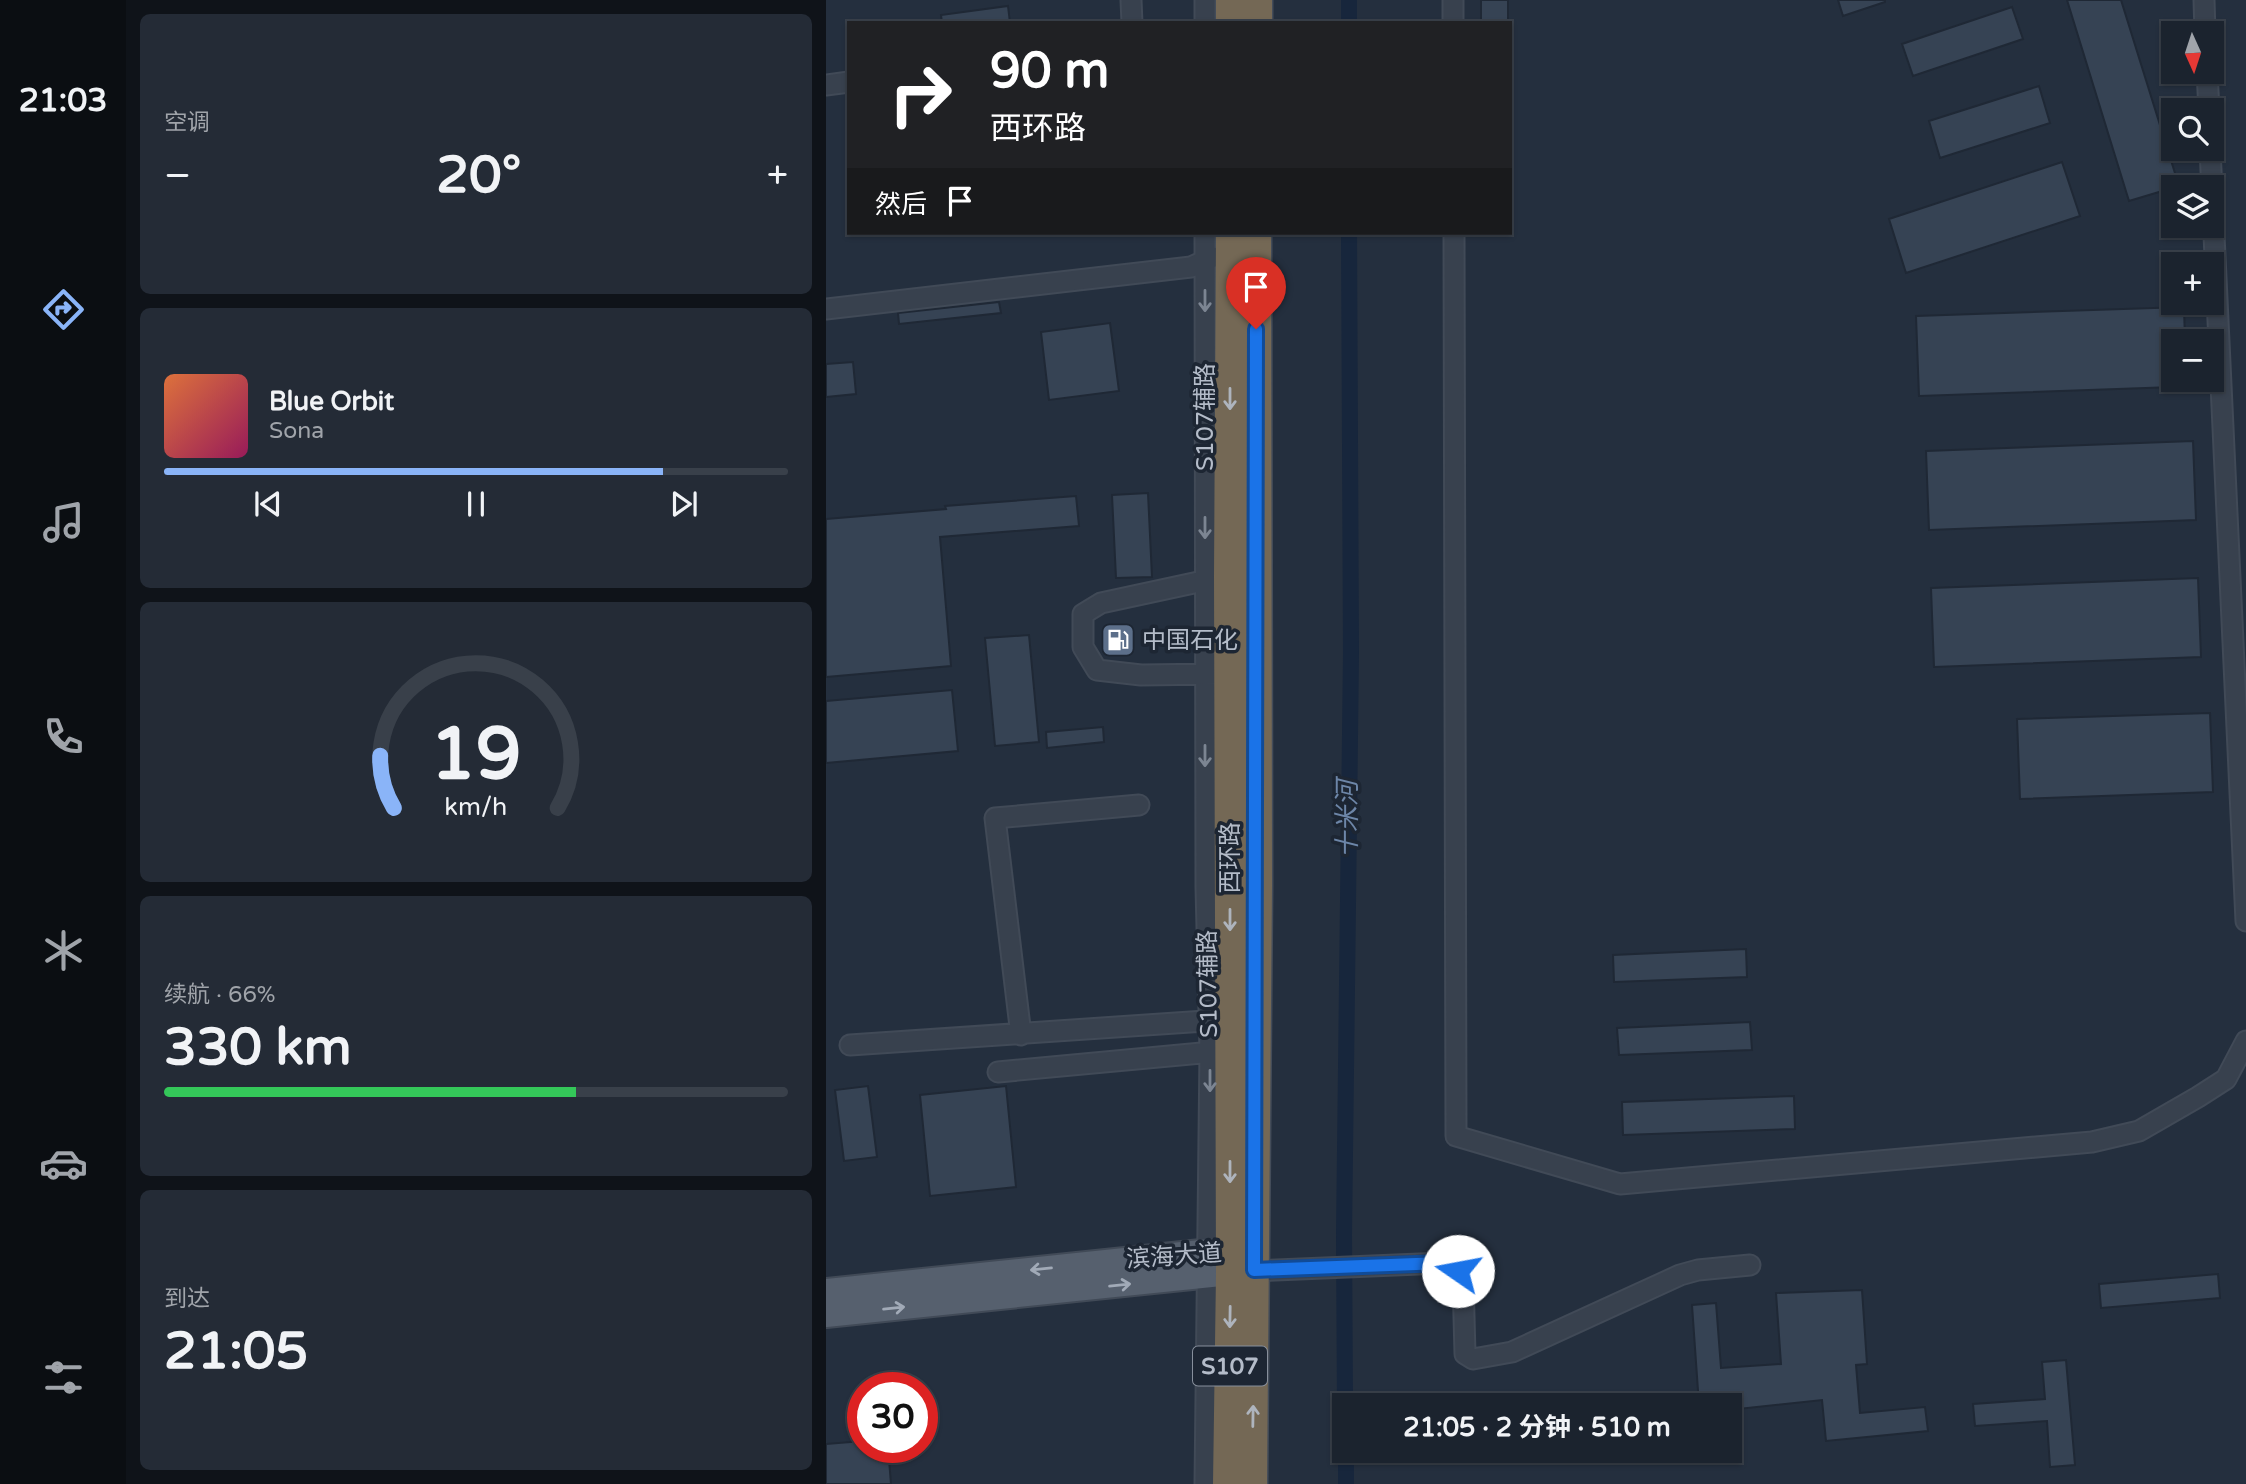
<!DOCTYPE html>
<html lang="zh">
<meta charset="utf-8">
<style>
:root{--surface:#1b232e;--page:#242b36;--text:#f1f3f6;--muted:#a0a4aa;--line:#39404a;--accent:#8ab4f8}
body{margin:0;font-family:"Varela Round","Noto Sans SC",sans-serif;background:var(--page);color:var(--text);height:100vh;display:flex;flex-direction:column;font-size:26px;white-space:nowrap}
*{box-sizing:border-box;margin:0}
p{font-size:23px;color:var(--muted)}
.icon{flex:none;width:38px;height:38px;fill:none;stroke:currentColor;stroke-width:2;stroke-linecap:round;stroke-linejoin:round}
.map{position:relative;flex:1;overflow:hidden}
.drawer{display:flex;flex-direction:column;gap:14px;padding:14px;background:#0f1319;width:700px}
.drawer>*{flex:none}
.top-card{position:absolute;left:21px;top:21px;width:665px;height:214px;border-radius:0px;box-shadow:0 2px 5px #0004,0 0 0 2px var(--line);background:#202124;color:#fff;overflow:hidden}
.needle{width:46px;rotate:177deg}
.fabs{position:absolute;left:1335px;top:21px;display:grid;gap:14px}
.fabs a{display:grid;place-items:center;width:63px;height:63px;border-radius:0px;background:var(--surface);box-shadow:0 2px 5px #0004,0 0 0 2px var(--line);font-size:35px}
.speed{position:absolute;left:21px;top:1372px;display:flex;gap:14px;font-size:35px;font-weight:700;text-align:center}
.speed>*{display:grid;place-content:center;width:91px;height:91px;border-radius:50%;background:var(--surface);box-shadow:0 2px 5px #0004,0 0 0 2px var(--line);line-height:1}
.speed .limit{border:10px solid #d22;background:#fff;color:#111}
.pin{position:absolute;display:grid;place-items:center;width:60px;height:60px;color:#fff;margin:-72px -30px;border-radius:50% 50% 50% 0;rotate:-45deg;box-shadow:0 0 7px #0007}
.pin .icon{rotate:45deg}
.me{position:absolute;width:77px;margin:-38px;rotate:282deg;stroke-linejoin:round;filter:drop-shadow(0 0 5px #0008)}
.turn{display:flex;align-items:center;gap:24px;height:147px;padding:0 28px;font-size:32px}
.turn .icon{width:91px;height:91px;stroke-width:2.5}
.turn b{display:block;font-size:49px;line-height:60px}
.then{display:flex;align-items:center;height:66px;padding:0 28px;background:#0003;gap:14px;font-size:26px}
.big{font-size:52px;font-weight:700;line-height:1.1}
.drawer .card{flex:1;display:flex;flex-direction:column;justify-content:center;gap:10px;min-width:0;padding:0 24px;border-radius:10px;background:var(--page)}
.drawer .dial{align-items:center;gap:0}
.dial svg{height:182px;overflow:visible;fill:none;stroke:var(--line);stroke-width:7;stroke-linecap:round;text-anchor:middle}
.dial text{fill:var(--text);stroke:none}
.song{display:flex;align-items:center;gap:21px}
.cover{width:84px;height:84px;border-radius:10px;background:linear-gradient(135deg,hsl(20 70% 55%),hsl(330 70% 35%))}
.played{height:7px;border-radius:4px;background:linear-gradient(90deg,var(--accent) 80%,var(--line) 80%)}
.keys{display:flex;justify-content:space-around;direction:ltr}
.heat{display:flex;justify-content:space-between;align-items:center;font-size:38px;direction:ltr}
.charge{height:10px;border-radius:5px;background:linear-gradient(90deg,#34c759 66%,var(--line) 0)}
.trip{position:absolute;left:506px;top:1393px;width:410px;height:70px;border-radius:0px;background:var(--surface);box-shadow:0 2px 5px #0004,0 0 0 2px var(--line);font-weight:700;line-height:70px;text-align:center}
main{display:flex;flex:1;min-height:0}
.tabs{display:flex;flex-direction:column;width:126px;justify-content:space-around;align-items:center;background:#0b0e12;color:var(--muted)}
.tabs .icon{width:49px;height:49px}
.tabs .active{color:var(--accent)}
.tabs b{font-size:32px;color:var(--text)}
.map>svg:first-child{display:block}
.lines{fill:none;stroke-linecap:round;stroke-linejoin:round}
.canal{stroke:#17263c;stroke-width:16}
.building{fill:#364354;stroke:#1f2835;stroke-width:2}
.minor-casing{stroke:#414a57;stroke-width:23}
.major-casing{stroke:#414a57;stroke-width:28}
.highway-casing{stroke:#434c59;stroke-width:33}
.minor{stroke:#38414e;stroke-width:19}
.major{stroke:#56606e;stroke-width:24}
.highway{stroke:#746855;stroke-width:30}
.oneway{stroke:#7c8592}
.oneway2{stroke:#aeb4bd}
.oneway3{stroke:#a1aab7}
.route-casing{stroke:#114b97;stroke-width:18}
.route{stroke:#1a73e8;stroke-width:12}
.labels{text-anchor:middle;stroke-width:7;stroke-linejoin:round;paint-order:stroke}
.shield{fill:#1d2633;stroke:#878f9c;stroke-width:2}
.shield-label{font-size:23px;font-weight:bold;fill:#b4bcc9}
.street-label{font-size:24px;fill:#b4bcc9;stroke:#1d2633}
.poi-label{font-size:24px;fill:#b4bcc9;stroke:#1d2633;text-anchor:start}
.water-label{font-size:26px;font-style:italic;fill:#6d86a8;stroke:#1d2633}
</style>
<main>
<nav class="tabs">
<b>21:03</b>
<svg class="icon active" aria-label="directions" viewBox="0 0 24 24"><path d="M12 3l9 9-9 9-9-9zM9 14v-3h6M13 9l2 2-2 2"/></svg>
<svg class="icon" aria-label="music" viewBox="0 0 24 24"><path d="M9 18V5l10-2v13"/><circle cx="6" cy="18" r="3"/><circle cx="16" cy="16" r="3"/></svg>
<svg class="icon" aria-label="phone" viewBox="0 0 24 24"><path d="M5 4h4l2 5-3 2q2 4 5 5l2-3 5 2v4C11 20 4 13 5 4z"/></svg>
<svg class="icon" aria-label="climate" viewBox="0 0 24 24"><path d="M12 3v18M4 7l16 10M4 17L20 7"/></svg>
<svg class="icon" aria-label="car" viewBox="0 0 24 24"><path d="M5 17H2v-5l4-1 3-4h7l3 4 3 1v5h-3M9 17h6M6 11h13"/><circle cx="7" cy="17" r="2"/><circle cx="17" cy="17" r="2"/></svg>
<svg class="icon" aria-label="filters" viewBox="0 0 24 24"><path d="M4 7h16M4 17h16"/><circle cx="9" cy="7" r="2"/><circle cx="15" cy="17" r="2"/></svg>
</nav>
<section class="drawer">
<div class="card"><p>空调</p>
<div class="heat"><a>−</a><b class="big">20°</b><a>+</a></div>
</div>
<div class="card">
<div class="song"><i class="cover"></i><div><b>Blue Orbit</b><p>Sona</p></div></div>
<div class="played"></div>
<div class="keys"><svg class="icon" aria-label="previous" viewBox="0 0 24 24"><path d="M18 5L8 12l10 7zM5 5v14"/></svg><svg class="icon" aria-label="pause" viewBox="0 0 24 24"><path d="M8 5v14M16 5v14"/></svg><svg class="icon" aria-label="next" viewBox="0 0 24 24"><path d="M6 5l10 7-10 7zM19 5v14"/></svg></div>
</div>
<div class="card dial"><svg viewBox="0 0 100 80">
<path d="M14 69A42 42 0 1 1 86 69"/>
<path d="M14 69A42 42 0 0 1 8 46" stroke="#8ab4f8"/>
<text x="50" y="56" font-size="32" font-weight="700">19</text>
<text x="50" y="72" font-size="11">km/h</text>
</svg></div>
<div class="card"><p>续航 · 66%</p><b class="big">330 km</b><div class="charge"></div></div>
<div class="card"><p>到达</p><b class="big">21:05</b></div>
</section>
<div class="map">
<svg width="1420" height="1484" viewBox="0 0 1420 1484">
<rect width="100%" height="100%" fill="#242f3e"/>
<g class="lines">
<path class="canal" d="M 523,0 L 523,23
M 519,1405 L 518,1235 L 525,653 L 523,233
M 520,1451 L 520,1484"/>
</g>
<path class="building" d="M 655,0 L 682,0 L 682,23 L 655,23 Z
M 1012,0 L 1059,0 L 1059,2 L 1017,16 Z
M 1241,0 L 1295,0 L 1353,186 L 1303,201 Z
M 182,6 L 184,23 L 116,23 L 115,15 Z
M 1186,7 L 1197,39 L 1087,76 L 1076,44 Z
M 1213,86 L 1224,123 L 1114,158 L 1103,121 Z
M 1236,162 L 1254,216 L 1080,273 L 1063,219 Z
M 173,302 L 175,313 L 73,324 L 72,313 Z
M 1358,307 L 1359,341 L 1348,341 L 1348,387 L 1093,396 L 1090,316 Z
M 284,323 L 293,391 L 223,400 L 215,332 Z
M 27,362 L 30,394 L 0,397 L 0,364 Z
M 1367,441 L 1370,520 L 1103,530 L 1100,451 Z
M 322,493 L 326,577 L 290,578 L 286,495 Z
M 250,496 L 253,526 L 114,537 L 125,666 L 0,677 L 0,519 L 120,509 L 119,506 Z
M 1372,578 L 1375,657 L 1108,667 L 1105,588 Z
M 203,635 L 213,742 L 169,746 L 159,638 Z
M 126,690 L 132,751 L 0,763 L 0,701 Z
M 1384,713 L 1387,792 L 1194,799 L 1191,719 Z
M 277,727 L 278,742 L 221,748 L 220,732 Z
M 920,949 L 921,977 L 788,982 L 787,955 Z
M 924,1022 L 926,1050 L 793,1055 L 791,1028 Z
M 42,1086 L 51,1157 L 18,1161 L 9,1090 Z
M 180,1086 L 190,1187 L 104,1196 L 94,1095 Z
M 968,1096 L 969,1129 L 797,1135 L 796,1102 Z
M 1392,1274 L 1394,1298 L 1275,1308 L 1273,1284 Z
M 1036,1290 L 1041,1364 L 1030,1365 L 1034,1413 L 1099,1407 L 1102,1431 L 1000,1441 L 996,1400 L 903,1410 L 903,1405 L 873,1405 L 866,1305 L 890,1303 L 895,1368 L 955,1364 L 950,1293 Z
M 1240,1360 L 1249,1465 L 1224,1467 L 1221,1421 L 1149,1426 L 1147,1404 L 1219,1399 L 1216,1362 Z
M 37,1441 L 37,1447 L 62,1447 L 65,1484 L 0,1484 L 0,1444 Z"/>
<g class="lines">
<defs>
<path id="minor" d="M 305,0 L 306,23
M 627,0 L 627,23
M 1378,0 L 1379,33
M 379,23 L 379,0
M 1381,72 L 1383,110
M 0,85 L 23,82
M 1384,149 L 1420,921
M 628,233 L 630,1136 L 794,1184 L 1266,1142 L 1313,1131 L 1372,1097 L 1400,1079 L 1420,1041
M 0,309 L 365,267 L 387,257
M 390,674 L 315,675 L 271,670 L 257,647 L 257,614 L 275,603 L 391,578
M 195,1035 L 169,818 L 313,805
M 24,1045 L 394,1020
M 172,1072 L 397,1051
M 428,1271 L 617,1263 L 632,1271 L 637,1279 L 639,1354 L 647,1359 L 686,1352 L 854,1275 L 872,1270 L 924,1265
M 379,1484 L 384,1051 L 380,887 L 379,233"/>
<path id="major" d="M 0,1291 L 404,1249 L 419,1262
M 0,1315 L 424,1271"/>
<path id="highway" d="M 431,0 L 431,23
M 405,23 L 405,0
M 402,1484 L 405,1274 L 403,577 L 405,233
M 426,1484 L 431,885 L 430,233"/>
</defs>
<use href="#minor" class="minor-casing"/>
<use href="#major" class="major-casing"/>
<use href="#highway" class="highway-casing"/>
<use href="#minor" class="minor"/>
<use href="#major" class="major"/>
<use href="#highway" class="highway"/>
</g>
<defs><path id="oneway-shaft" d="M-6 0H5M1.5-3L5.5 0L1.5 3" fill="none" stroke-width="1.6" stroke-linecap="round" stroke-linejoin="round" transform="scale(1.75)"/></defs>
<g class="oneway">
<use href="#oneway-shaft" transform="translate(379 301) rotate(90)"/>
<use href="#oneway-shaft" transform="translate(379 528) rotate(90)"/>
<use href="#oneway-shaft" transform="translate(379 756) rotate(90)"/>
<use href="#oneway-shaft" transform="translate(384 1081) rotate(90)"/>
</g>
<g class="oneway2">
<use href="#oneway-shaft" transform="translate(404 399) rotate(90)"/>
<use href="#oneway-shaft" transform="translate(404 920) rotate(90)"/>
<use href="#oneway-shaft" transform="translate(404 1172) rotate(90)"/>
<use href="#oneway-shaft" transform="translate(404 1317) rotate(91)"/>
<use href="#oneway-shaft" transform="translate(427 1416) rotate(-89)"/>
</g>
<g class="oneway3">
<use href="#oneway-shaft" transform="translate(215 1269) rotate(174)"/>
<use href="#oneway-shaft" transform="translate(294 1285) rotate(-6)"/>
<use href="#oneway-shaft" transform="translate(68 1308) rotate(-6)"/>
</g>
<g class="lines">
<defs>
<path id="route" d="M 430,329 L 428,1270 L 617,1263 L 632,1271"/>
</defs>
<use href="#route" class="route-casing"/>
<use href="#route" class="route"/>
</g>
<defs>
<symbol id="fuel-square" viewBox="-11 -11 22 22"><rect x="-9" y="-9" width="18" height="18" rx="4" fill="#5c6f8a" stroke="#1d2633"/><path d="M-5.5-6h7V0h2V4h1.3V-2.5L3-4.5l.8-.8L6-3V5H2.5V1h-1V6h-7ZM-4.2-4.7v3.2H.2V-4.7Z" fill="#fff"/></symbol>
</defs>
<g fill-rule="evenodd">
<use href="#fuel-square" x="273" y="621" width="38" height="38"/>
</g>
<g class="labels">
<rect class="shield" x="367" y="1346.5" width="74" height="39" rx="5"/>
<g class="shield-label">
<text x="404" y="1374">S107</text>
</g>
<g class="street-label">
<text transform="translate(379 417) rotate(-90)" y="8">S107辅路</text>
<text transform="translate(404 858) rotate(-90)" y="8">西环路</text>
<text transform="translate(382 984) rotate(-91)" y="8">S107辅路</text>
<text transform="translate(348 1256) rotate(-4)" y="8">滨海大道</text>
</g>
<g class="poi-label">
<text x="316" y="648">中国石化</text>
</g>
<g class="water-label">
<text transform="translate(521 819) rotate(-90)" y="9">十米河</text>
</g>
</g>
</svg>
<div class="fabs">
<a><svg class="needle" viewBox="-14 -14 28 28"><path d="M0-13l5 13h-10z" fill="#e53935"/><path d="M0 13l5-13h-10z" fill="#a0a4aa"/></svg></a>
<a><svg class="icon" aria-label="search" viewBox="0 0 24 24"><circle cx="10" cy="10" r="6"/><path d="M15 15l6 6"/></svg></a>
<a><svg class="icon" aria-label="layers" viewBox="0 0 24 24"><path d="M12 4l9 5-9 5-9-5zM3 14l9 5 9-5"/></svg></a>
<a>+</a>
<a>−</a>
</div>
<div class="speed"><div class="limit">30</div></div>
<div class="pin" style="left:430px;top:329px;background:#d93025"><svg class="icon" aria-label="arrive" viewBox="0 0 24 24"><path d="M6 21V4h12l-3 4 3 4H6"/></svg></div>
<svg class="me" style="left:632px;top:1271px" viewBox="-20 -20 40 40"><circle r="19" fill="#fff"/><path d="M0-13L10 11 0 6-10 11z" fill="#1a73e8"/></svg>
<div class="trip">21:05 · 2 分钟 · 510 m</div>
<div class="top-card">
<div class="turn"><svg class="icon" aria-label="right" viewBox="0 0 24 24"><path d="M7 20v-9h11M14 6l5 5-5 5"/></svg><div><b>90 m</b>西环路</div></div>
<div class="then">然后<svg class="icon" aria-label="arrive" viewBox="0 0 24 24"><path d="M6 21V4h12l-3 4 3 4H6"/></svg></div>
</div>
</div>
</main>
